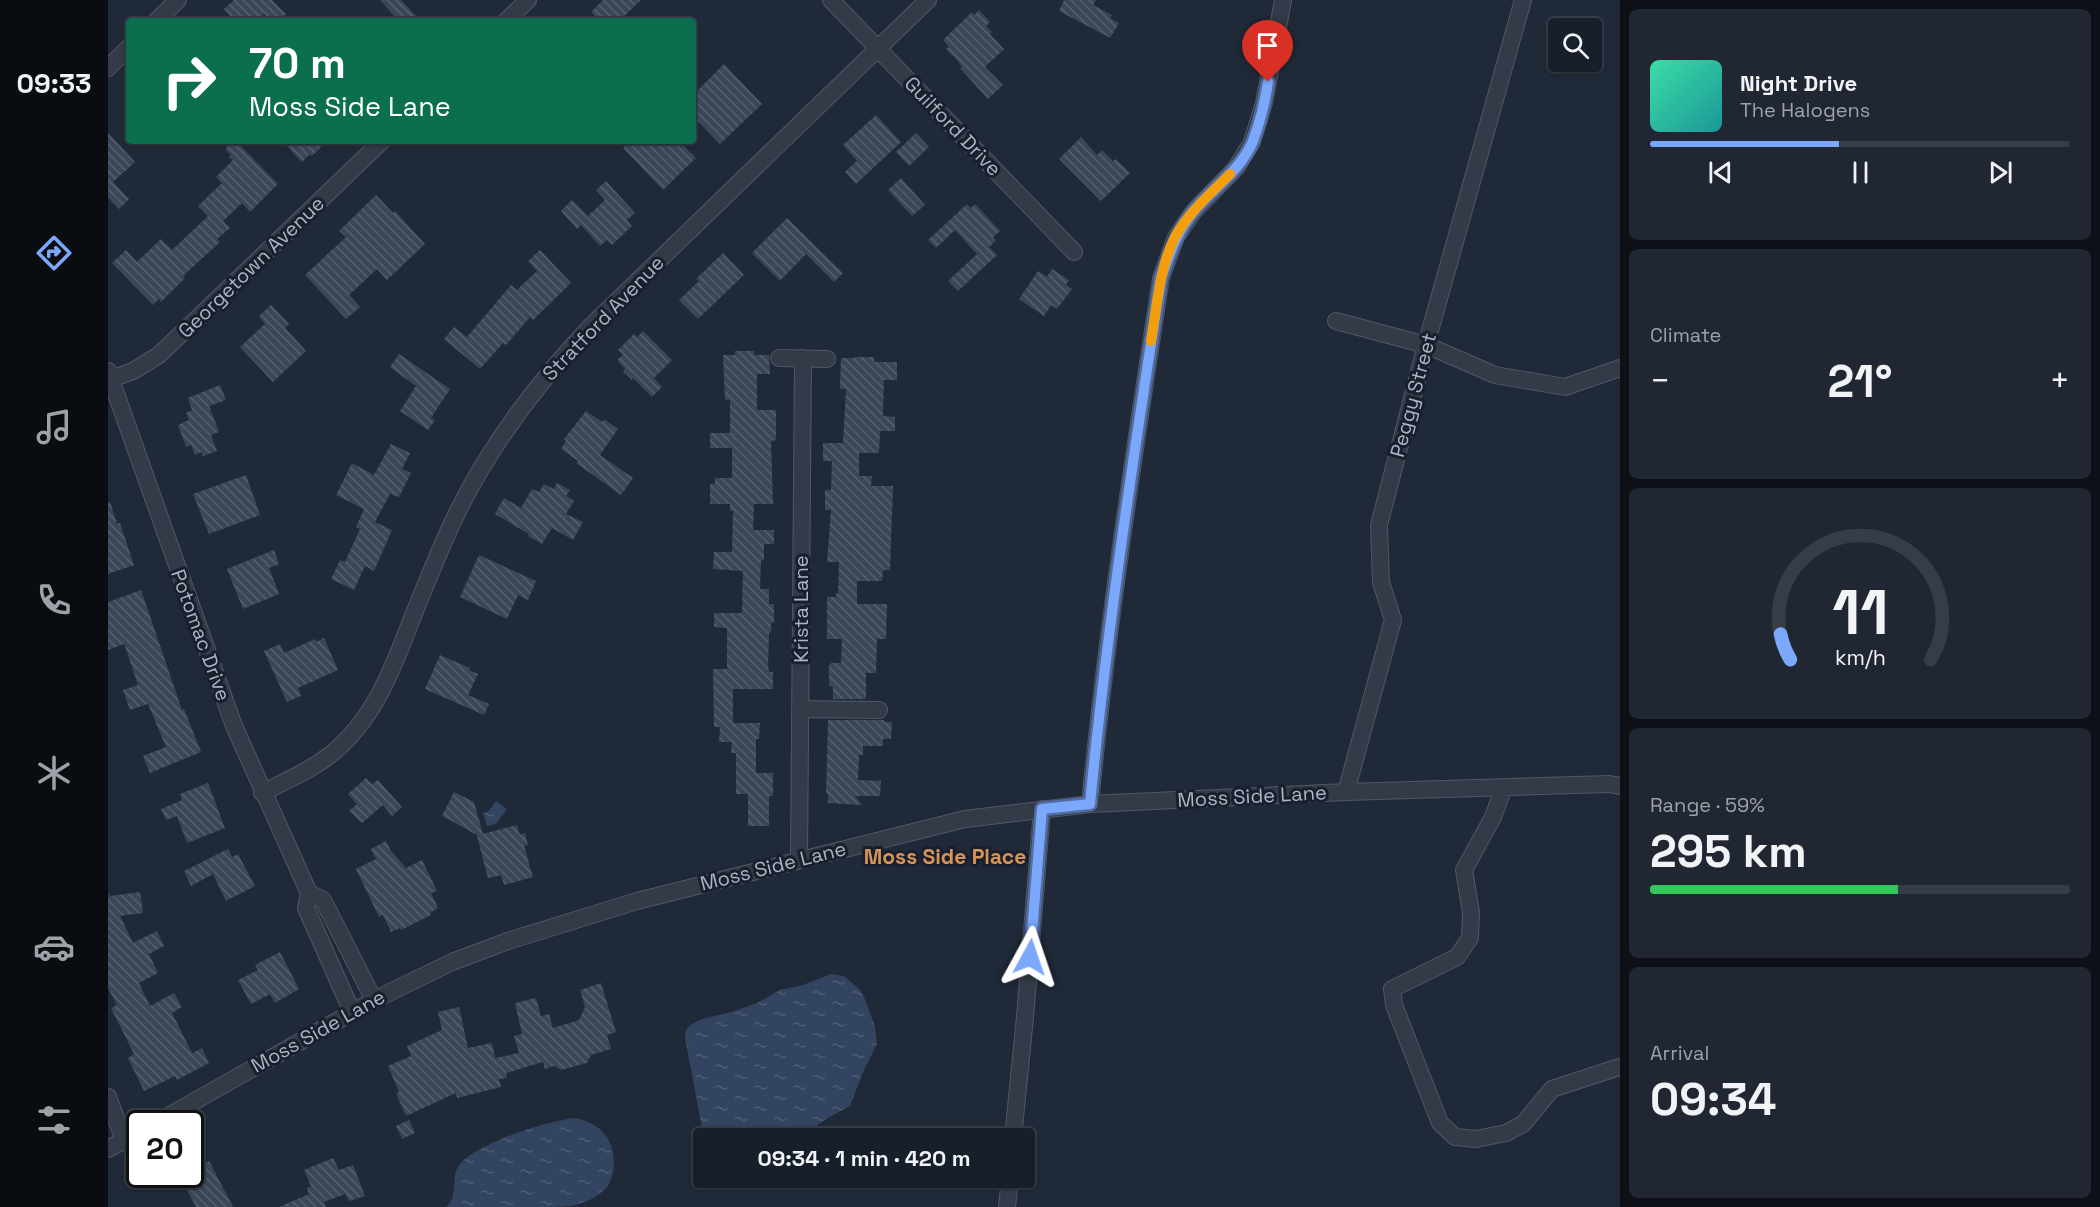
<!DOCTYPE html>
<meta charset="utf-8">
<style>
:root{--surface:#171f2a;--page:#202732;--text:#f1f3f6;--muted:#9ea2a8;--line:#363d47;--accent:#7ca8fb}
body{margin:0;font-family:"Space Grotesk",sans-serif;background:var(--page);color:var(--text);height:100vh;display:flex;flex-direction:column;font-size:22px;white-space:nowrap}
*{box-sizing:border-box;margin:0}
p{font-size:20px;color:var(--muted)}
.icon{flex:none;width:33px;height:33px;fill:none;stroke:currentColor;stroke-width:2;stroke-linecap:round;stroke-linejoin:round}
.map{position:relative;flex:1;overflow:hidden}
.details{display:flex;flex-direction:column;gap:9px;padding:9px;background:#0d1117;width:480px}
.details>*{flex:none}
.hud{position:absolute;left:18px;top:18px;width:570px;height:126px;border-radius:6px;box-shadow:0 2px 4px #0004,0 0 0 2px var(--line);background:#0b6e4f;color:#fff;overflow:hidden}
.buttons{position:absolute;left:1440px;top:18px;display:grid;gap:12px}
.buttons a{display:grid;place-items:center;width:54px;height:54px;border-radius:6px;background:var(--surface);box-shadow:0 2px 4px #0004,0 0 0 2px var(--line);font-size:30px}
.speed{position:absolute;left:18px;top:1110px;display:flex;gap:12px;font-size:30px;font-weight:700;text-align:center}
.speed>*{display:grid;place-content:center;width:78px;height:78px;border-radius:50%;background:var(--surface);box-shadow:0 2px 4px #0004,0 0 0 2px var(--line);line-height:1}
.speed .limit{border:3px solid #111;border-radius:9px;background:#fff;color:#111}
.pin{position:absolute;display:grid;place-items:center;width:51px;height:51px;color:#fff;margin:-62px -26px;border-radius:50% 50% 50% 0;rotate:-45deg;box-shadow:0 0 6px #0007}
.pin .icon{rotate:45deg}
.me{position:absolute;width:66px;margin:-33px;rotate:5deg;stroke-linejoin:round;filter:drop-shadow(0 0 4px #0008)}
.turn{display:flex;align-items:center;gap:21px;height:126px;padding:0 24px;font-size:27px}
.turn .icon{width:78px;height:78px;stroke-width:2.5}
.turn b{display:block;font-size:42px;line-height:51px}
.big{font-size:45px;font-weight:600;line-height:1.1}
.details .tile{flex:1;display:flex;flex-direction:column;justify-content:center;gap:9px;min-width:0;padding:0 21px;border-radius:9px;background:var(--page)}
.details .dial{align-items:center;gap:0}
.dial svg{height:156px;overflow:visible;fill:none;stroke:var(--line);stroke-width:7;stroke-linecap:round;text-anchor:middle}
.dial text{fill:var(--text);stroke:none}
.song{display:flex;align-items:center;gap:18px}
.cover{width:72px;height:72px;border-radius:9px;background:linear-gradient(135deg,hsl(160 70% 55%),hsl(180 70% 35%))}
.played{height:6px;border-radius:3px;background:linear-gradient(90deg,var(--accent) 45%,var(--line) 45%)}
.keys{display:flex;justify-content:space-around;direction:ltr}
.heat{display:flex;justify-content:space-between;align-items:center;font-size:33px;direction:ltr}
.charge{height:9px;border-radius:4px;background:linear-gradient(90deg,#34c759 59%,var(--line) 0)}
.trip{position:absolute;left:585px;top:1128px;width:342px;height:60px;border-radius:6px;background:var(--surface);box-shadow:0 2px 4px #0004,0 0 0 2px var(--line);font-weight:600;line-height:60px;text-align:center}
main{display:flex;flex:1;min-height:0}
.tabs{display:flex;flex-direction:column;width:108px;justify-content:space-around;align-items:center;background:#090c11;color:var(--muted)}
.tabs .icon{width:42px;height:42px}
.tabs .on{color:var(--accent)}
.tabs b{font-size:27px;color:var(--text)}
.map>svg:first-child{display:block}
.water{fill:url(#water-ripples)}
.building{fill:url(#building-back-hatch)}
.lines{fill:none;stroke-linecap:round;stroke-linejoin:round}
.minor-casing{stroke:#505866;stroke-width:18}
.minor{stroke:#333b48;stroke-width:16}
.route-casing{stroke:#516da3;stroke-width:15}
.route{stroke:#7ca8fb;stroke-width:10}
.slow{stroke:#f59e0b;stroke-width:10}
.labels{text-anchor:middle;stroke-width:6;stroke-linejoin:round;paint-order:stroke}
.street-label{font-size:20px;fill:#adb5c5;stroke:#19202d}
.neighbourhood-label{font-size:21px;font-weight:bold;fill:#d79457;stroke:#19202d}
</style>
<main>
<nav class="tabs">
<b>09:33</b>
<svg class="icon on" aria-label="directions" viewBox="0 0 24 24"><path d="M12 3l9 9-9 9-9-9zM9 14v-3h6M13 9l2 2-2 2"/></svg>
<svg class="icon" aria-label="music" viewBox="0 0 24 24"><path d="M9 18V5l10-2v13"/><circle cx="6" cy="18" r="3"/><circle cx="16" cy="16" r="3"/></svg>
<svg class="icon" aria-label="phone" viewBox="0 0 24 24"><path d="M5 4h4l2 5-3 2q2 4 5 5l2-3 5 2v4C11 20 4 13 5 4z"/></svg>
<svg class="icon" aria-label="climate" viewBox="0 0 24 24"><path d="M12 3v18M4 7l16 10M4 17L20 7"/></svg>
<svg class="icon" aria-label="car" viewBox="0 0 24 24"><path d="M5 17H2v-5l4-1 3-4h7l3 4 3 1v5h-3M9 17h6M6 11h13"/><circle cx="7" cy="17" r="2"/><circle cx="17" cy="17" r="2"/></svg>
<svg class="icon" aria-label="filters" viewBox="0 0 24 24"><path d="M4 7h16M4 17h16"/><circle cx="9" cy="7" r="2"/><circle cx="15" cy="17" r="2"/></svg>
</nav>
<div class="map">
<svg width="1512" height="1207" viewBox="0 0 1512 1207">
<defs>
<pattern id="water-ripples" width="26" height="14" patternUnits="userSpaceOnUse" patternTransform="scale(1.5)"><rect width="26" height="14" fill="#324460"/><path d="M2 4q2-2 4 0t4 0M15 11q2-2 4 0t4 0" fill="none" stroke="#4d5d75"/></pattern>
<pattern id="building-back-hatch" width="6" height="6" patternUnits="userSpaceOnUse" patternTransform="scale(1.5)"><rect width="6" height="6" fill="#3b4758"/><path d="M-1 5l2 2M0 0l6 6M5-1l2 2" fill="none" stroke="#555f6e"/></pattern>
</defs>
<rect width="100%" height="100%" fill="#1f2938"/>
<path class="water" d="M 388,801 L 399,809 L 388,824 L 379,826 L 375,813 L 380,812 Z
M 723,974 L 736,976 L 751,989 L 756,997 L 767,1026 L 769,1044 L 755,1072 L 742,1106 L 718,1119 L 692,1138 L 596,1138 L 577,1038 L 578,1030 L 582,1025 L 594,1019 L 627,1011 L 649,1003 L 672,990 L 695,985 Z
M 466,1118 C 491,1122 507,1139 506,1165 C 505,1172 504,1180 499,1187 C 492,1196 475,1204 463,1206 C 452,1207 438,1207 426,1207 C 397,1207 368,1207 338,1207 C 351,1196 343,1182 349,1169 C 360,1145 440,1121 466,1118 Z
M 607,1178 L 642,1178 C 629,1187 618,1194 607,1178 Z"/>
<path class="building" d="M 126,0 L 164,0 L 178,14 L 171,21 L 163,21 L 156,14 L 149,21 L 127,21 L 116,9 Z
M 272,0 L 293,0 L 313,21 L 291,21 Z
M 495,0 L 533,0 L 511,21 L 492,21 L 483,12 Z
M 956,0 L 988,0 L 985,5 L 1004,15 L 1002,18 L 1011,23 L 1002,38 L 951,11 Z
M 871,10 L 882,22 L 878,26 L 884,32 L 882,34 L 896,49 L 877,67 L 895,85 L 880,99 L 852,68 L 854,67 L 850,61 L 838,49 L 841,47 L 835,40 L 864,12 L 866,15 Z
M 616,64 L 654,104 L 612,144 L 585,116 L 585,95 Z
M 768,115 L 793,142 L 748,184 L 737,172 L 749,161 L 735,145 Z
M 0,133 L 27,162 L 5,182 L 21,199 L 11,209 L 0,197 Z
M 808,133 L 821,147 L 801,166 L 788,152 Z
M 973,137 L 989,155 L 994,150 L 1005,161 L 1008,159 L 1022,173 L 993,201 L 951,159 Z
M 125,141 L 128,141 L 170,184 L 142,212 L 134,203 L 115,221 L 122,228 L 109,239 L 112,242 L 75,276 L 77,278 L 53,302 L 51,299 L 45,305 L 4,263 L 18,250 L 29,262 L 53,239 L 64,250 L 100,216 L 90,206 L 114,183 L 108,177 L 125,160 L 121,157 L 123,155 L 117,149 Z
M 174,141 L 219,141 L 204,156 L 202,154 L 194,162 Z
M 523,141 L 571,141 L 588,158 L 555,190 L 515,148 Z
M 793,178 L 817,205 L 804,216 L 780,190 Z
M 498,181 L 527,213 L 519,220 L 524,226 L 504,245 L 499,240 L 492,246 L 473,225 L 469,229 L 453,211 L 464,200 L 480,216 L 497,200 L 488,190 Z
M 268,195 L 285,213 L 287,211 L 317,244 L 279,280 L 269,269 L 241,295 L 252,307 L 238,319 L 197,275 L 238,237 L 231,231 Z
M 859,204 L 863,208 L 867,204 L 892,231 L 885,237 L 888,241 L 881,247 L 889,255 L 850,291 L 840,281 L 869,254 L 847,230 L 828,248 L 820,240 Z
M 679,218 L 735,273 L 726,282 L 698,254 L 672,281 L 644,253 Z
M 432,250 L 463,283 L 425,320 L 422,317 L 398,345 L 395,343 L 372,369 L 336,339 L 346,327 L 359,337 L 403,285 L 409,290 L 429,271 L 420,261 Z
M 615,253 L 636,275 L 590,319 L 571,300 L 591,281 L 588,279 Z
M 944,269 L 961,280 L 958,285 L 964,289 L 949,309 L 943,305 L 936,316 L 911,299 L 930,271 L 939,277 Z
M 163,305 L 181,324 L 177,328 L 198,351 L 165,382 L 132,347 L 157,324 L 151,316 Z
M 535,331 L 564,360 L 546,378 L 554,387 L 544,397 L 525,378 L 524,380 L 515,371 L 517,369 L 509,360 L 515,355 L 510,350 L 526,334 L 529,337 Z
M 627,351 L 646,351 L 646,355 L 661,355 L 662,374 L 649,374 L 649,410 L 668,410 L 668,440 L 663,441 L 665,504 L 646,504 L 645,530 L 666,530 L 666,544 L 656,544 L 656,560 L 653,560 L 652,589 L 661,589 L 661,604 L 666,604 L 666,623 L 663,623 L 663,633 L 661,632 L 660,666 L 661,672 L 665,672 L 665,689 L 625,689 L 625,723 L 652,723 L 651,739 L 648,739 L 648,773 L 665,773 L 665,796 L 661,796 L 661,826 L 640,826 L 640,794 L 628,794 L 628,753 L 623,753 L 624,742 L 611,742 L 612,727 L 606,727 L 605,669 L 619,669 L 619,628 L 606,627 L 606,613 L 634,613 L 635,571 L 605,569 L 606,552 L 624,552 L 625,511 L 622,511 L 622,504 L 602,504 L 602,484 L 607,484 L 607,478 L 624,478 L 624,448 L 602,448 L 602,433 L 622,433 L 622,400 L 617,400 L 615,355 L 627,355 Z
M 291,354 L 342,389 L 323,418 L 327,420 L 320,430 L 292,411 L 308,386 L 282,367 Z
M 746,357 L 766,357 L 766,362 L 789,362 L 789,380 L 776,380 L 775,416 L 787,417 L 787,431 L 772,431 L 771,453 L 751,453 L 751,476 L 764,476 L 763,486 L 785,486 L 782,570 L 775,570 L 774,581 L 749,581 L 749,604 L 779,604 L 778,639 L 769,639 L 768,673 L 758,673 L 758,699 L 725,699 L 725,687 L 721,685 L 721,665 L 723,663 L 733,663 L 734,639 L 719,639 L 719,597 L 728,597 L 728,593 L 730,594 L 731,562 L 719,562 L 723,510 L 717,510 L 717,490 L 723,490 L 724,461 L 715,461 L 715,443 L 735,443 L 738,389 L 732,389 L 733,358 L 746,358 Z
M 112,385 L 118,400 L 101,406 L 111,432 L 103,435 L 109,451 L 95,456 L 94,452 L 87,455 L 83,445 L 78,447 L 70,425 L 81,420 L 78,413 L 84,410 L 80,398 Z
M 478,411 L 494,422 L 496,419 L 510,429 L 492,455 L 525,478 L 513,495 L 468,463 L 470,461 L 453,449 L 458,441 L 456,439 Z
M 283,444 L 302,453 L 294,469 L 303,473 L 291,497 L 282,494 L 267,522 L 284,530 L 266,571 L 257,566 L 246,590 L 223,579 L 232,560 L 237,562 L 252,529 L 248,527 L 256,509 L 228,495 L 244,463 L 266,475 Z
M 138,475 L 152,515 L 101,534 L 85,494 Z
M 449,483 L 462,490 L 458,496 L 466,501 L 458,514 L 475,522 L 465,540 L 444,528 L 434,544 L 420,536 L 421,534 L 387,514 L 396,498 L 413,508 L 424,489 L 431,492 L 436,484 L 446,489 Z
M 2,502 L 9,524 L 12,523 L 26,565 L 0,574 L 0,503 Z
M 166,550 L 171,564 L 161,568 L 171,594 L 135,609 L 119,569 Z
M 371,555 L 428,581 L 420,600 L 410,595 L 399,619 L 352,597 Z
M 33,590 L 74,710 L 76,709 L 93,752 L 42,773 L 35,756 L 58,747 L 40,704 L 22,710 L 15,690 L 30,685 L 17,646 L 16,644 L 0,650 L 0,602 Z
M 216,638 L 230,670 L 190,688 L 193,696 L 179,702 L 156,651 L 172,644 L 176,653 L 207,639 L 208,642 Z
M 332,655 L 362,668 L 361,670 L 370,674 L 360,695 L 381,704 L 376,715 L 317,689 Z
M 720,720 L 776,720 L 776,722 L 784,722 L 783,739 L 775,739 L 775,746 L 755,746 L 755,755 L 751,755 L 750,780 L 773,781 L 772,796 L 747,796 L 754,805 L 720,803 L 720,794 L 718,793 Z
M 258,778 L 264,784 L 270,780 L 294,807 L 284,816 L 275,805 L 254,823 L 241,811 L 249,804 L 240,794 Z
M 100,783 L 117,828 L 79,843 L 69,816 L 58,820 L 53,809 L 74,800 L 72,794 Z
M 346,792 L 366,802 L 375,834 L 409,825 L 412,835 L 417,833 L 420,845 L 416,846 L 425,877 L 396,885 L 393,875 L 380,878 L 369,836 L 371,836 L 334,816 Z
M 278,841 L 283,851 L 298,868 L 314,860 L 329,891 L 323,893 L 330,908 L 322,913 L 323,915 L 293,930 L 292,928 L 283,932 L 275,915 L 271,917 L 248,869 L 268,859 L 263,849 Z
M 120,849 L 124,857 L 130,854 L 147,886 L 118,901 L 105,874 L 83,886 L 76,871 Z
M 0,892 L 2,896 L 32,892 L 35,913 L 12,916 L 25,943 L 49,931 L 56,946 L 41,954 L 50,973 L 31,983 L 42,1006 L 66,993 L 74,1007 L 64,1013 L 84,1053 L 94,1048 L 101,1063 L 69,1080 L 67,1076 L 36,1091 L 20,1058 L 26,1054 L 3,1008 L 9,1005 L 0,988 Z
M 172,952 L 191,989 L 167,1003 L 162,994 L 143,1004 L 130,980 L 150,970 L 147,965 Z
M 493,983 L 508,1032 L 499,1035 L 503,1049 L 483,1055 L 479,1063 L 453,1070 L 446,1066 L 437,1069 L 435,1062 L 398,1073 L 399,1078 L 391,1079 L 393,1087 L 349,1098 L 348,1093 L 298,1116 L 288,1093 L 291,1092 L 280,1066 L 303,1056 L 299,1046 L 334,1030 L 330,1012 L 351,1007 L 360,1048 L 384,1043 L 387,1058 L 411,1053 L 406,1036 L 414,1034 L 407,1003 L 428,998 L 433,1016 L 441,1014 L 445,1028 L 471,1020 L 477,1007 L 472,990 Z
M 301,1120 L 307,1133 L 294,1139 L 288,1126 Z
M 225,1158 L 231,1170 L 245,1165 L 257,1196 L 241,1201 L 237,1194 L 216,1202 L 218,1207 L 171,1207 L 201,1194 L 199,1188 L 203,1186 L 196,1170 Z
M 101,1161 L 121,1199 L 125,1207 L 88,1207 L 72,1177 L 82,1174 L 82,1171 Z"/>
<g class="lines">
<defs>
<path id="minor" d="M 723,0 L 966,252
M 48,21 L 70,0
M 398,21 L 420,0
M 0,68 L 21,47
M 1228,321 L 1318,345 L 1387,375 L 1457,387 L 1512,368
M 671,358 L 719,359
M 0,371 L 126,726 L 201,893 L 198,908 L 244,1012
M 3,379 L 25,371 L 51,355 L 274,141
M 692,709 L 771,710
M 1396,787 L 1385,817 L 1356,870 L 1363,913 L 1362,938 L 1349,957 L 1284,989 L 1286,1005 L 1332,1123 L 1347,1137 L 1368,1139 L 1398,1133 L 1415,1124 L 1444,1089 L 1511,1067
M 1238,792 L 1285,620 L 1273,582 L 1271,525 L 1318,345 L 1415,0
M 154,793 C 178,781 201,771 222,755 C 267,719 285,668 305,616 C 319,582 332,548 348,515 C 382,445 429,383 483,326 L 820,0
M 982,804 C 999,628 1026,453 1053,278 L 1068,237 L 1086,211 L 1128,168 L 1144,142 L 1156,103 L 1175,0
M 691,859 L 695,358
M 201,893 L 215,900 L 266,1000
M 0,1097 L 16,1140
M 46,1124 L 266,1000 L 344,962 L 400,941 L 529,901 L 857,819 L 982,804 L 1238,792 L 1501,784 L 1512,786
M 905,1138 L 917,1017 L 934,809
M 0,1149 L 32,1132
M 899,1207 L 902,1178"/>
</defs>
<use href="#minor" class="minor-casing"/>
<use href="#minor" class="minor"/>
</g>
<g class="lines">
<defs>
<path id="route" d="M 922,957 L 934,809 L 982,804 C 999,628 1026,453 1053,278 C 1062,253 1068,233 1085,212 C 1105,188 1133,170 1145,141 C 1152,122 1157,102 1160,82"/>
</defs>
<use href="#route" class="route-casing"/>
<use href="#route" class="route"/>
<path class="slow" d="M 1043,341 C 1049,306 1051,269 1067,237 C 1080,213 1103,193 1122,174"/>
</g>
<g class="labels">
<g class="street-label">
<text transform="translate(845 126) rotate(46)" y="7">Guilford Drive</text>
<text transform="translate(143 267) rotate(-44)" y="7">Georgetown Avenue</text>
<text transform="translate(495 318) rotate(-46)" y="7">Stratford Avenue</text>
<text transform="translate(1305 395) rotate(-75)" y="7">Peggy Street</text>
<text transform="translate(693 609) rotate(-90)" y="7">Krista Lane</text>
<text transform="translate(93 635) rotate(70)" y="7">Potomac Drive</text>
<text transform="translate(1144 796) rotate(-3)" y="7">Moss Side Lane</text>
<text transform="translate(665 866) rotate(-14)" y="7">Moss Side Lane</text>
<text transform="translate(210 1031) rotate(-29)" y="7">Moss Side Lane</text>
</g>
<g class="neighbourhood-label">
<text x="837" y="864">Moss Side Place</text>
</g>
</g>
</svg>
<div class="buttons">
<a><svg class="icon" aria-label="search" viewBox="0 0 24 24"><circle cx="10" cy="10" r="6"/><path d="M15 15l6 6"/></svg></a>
</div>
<div class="speed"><div class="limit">20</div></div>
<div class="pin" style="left:1160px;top:82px;background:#d93025"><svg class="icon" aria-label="arrive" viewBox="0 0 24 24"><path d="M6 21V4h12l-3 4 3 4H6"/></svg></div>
<svg class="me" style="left:922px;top:957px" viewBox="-20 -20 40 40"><path d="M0-17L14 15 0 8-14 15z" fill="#7ca8fb" stroke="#fff" stroke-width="4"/></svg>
<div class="trip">09:34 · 1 min · 420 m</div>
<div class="hud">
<div class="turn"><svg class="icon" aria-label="right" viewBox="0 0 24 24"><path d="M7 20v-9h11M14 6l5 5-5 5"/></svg><div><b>70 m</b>Moss Side Lane</div></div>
</div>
</div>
<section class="details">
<div class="tile">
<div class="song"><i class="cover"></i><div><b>Night Drive</b><p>The Halogens</p></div></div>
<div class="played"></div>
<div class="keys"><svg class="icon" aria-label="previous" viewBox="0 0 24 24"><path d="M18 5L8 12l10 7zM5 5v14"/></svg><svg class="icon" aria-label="pause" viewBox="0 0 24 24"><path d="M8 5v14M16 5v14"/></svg><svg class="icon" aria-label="next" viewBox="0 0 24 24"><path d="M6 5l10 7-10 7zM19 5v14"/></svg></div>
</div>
<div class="tile"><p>Climate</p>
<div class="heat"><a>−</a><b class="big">21°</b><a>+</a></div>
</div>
<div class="tile dial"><svg viewBox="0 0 100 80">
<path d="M14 69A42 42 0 1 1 86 69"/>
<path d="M14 69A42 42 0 0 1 9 56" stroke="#7ca8fb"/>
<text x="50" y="56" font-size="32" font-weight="700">11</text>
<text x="50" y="72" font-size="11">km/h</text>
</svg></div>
<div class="tile"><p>Range · 59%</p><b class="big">295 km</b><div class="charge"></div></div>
<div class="tile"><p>Arrival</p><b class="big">09:34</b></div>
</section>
</main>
